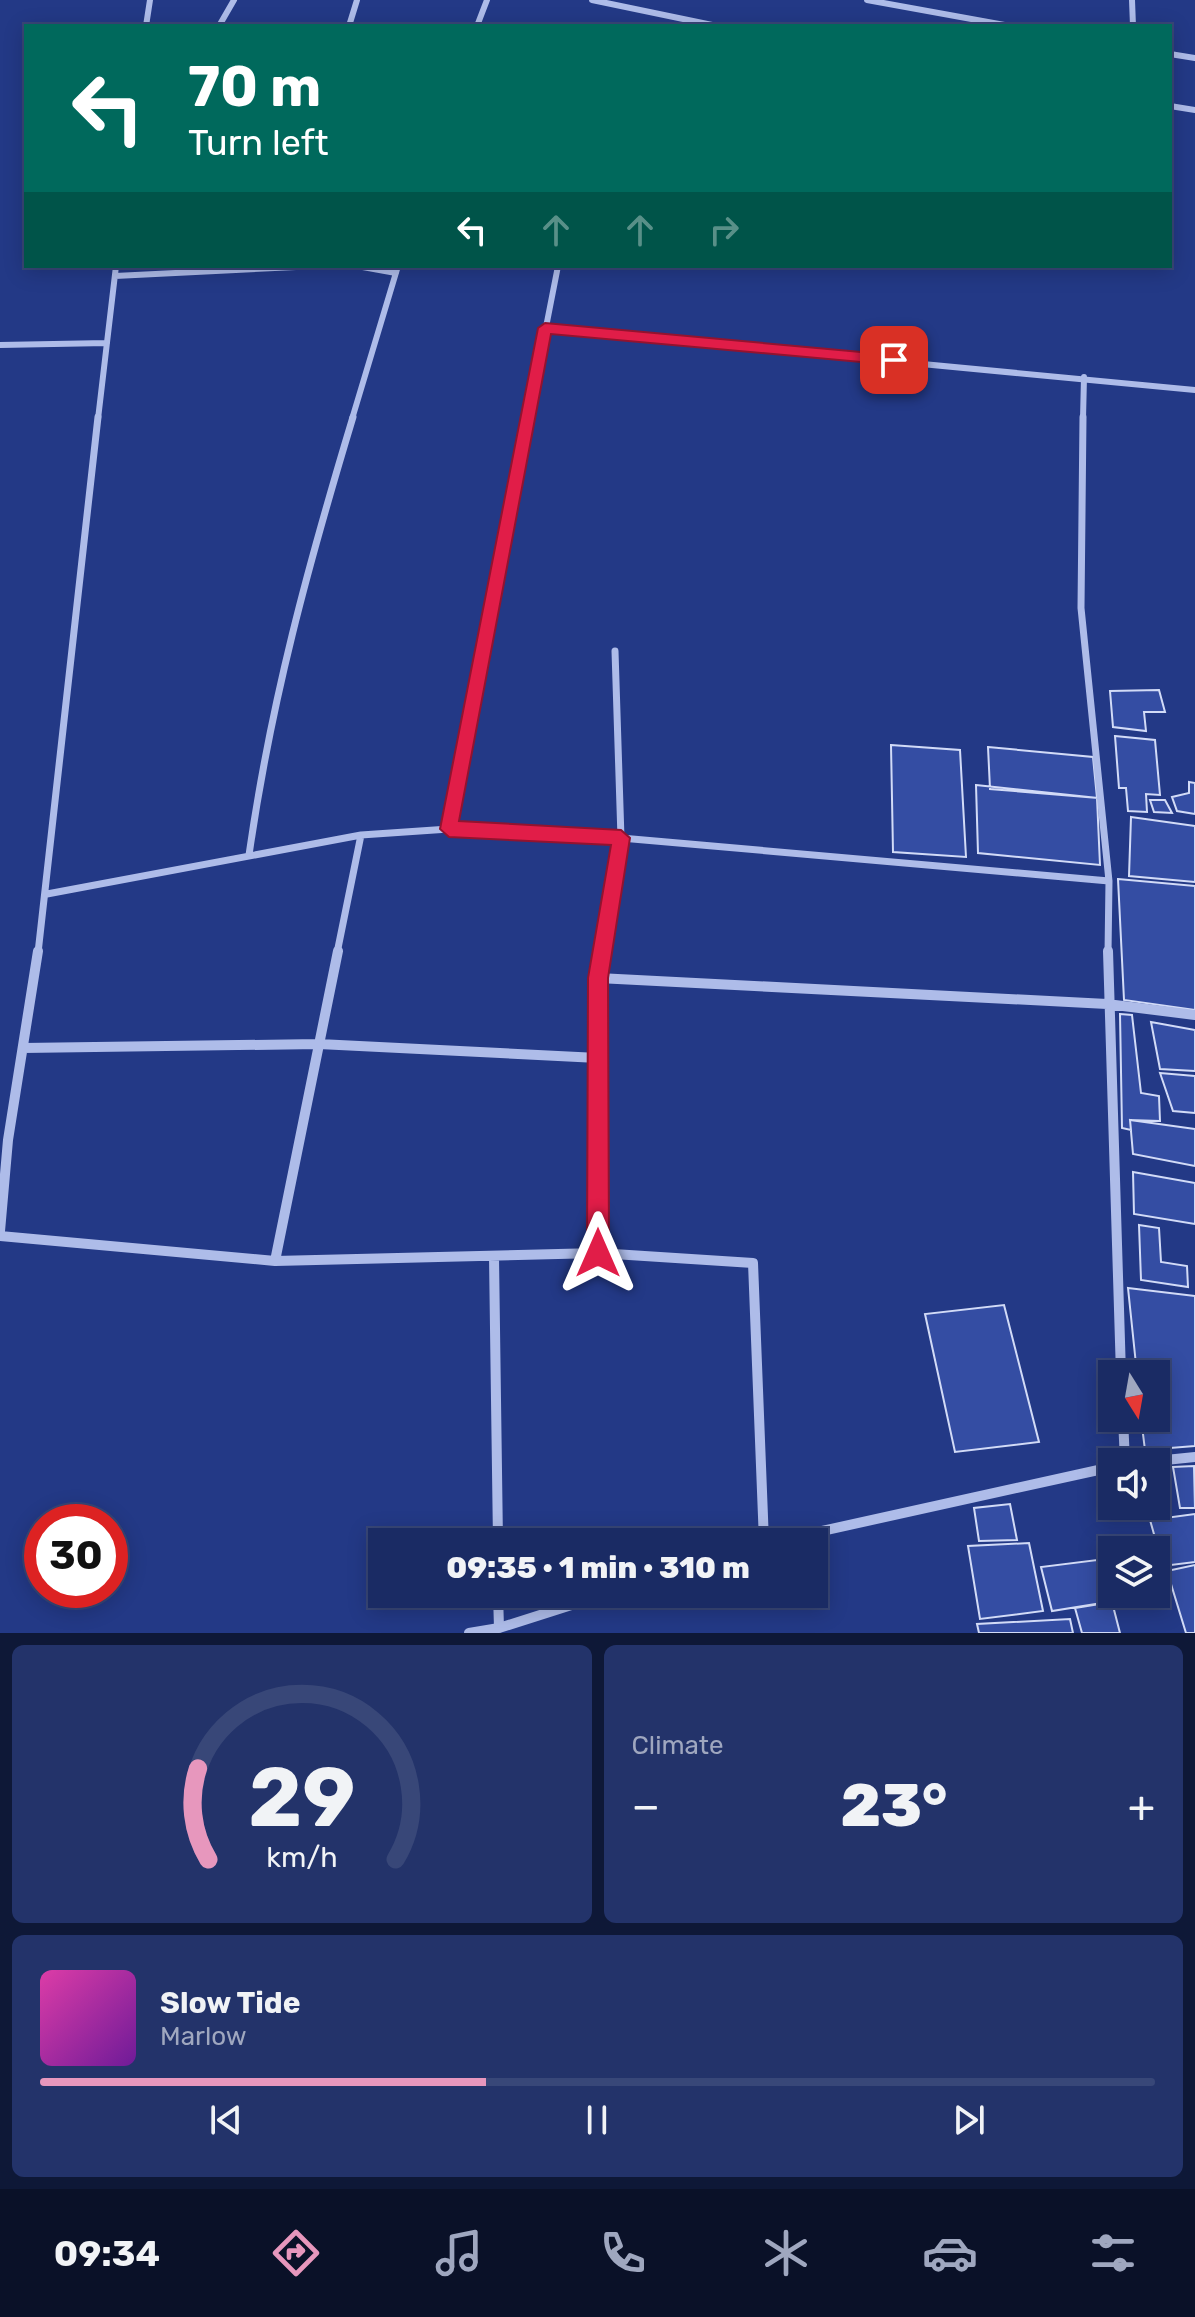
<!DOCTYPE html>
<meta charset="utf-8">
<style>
:root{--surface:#1a2b64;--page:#23336a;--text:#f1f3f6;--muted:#9fa7bf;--line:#384778;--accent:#e797bd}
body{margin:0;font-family:Rubik,sans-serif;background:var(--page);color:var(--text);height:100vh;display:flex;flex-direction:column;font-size:30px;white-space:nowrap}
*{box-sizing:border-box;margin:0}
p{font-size:26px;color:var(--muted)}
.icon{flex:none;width:44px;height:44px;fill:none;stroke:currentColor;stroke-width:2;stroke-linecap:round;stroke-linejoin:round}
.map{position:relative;height:1633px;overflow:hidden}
.panel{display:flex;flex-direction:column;gap:12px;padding:12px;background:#0e1837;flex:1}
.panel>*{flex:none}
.hud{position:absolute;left:24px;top:24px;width:1148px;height:244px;border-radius:0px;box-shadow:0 4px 20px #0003,0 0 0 2px var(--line);background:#00695c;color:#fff;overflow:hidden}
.needle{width:52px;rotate:169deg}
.buttons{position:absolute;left:1098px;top:1360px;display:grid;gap:16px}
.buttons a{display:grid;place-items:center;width:72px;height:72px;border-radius:0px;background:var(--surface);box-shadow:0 4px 20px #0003,0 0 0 2px var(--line);font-size:40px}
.speed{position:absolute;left:24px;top:1504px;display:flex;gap:16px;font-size:40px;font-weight:700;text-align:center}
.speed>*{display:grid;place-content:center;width:104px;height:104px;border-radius:50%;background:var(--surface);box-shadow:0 4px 20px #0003,0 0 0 2px var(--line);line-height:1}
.speed .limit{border:12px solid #d22;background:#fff;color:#111}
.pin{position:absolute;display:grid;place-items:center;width:68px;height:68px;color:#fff;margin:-34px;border-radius:16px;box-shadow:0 4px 12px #0006}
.me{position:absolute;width:88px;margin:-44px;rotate:0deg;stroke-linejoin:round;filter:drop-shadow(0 0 6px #0008)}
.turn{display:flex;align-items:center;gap:28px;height:168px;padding:0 32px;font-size:36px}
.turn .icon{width:104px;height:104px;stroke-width:2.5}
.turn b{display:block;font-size:56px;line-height:68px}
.lanes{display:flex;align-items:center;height:76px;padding:0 32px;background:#0003;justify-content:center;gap:40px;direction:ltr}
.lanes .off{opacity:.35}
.big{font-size:60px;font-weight:800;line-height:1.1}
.panel .widget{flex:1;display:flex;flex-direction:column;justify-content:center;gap:12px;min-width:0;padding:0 28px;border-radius:12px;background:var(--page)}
.panel .dial{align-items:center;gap:0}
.dial svg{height:208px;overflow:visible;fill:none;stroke:var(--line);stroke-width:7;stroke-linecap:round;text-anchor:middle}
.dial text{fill:var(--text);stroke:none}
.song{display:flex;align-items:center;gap:24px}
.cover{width:96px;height:96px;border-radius:12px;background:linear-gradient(135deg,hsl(320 70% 55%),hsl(280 70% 35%))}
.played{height:8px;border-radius:4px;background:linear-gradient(90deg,var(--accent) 40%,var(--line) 40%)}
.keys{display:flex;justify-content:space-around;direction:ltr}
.heat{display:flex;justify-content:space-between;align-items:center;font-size:44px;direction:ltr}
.panel .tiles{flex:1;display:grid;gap:12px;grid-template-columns:1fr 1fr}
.widget:last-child{grid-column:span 2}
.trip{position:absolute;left:368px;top:1528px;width:460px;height:80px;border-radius:0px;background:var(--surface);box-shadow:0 4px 20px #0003,0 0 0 2px var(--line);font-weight:800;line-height:80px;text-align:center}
.tab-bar{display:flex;height:128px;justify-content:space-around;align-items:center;background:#0a1128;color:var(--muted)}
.tab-bar .icon{width:56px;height:56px}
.tab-bar .selected{color:var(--accent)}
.tab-bar b{font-size:36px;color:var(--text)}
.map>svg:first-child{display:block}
.building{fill:#344da3;stroke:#d2dbf7;stroke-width:2}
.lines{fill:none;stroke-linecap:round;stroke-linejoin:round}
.minor-far2{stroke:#aebce9;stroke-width:6}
.minor-far1{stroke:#aebce9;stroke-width:7}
.minor{stroke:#aebce9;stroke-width:10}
.route{fill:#e11d48;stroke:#92132f;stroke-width:2}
</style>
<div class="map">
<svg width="1195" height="1633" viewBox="0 0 1195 1633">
<rect width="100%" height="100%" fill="#233986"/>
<path class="building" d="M 1159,690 L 1165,712 L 1144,712 L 1146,731 L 1113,727 L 1110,691 Z
M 1115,736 L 1155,740 L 1160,795 L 1146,794 L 1147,812 L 1128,811 L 1126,788 L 1119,788 Z
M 891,745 L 960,750 L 966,857 L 893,852 Z
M 988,747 L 1093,757 L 1097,798 L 990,789 Z
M 1189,782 L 1195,783 L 1195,814 L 1177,811 L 1172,797 L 1189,793 Z
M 976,785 L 1097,798 L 1100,865 L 978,853 Z
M 1150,800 L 1165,800 L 1172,813 L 1154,812 Z
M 1131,817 L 1195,826 L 1195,882 L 1129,876 Z
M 1118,879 L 1195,886 L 1195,1010 L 1124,1000 Z
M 1120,1014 L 1132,1015 L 1141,1093 L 1159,1096 L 1160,1121 L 1130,1120 L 1131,1130 L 1122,1128 Z
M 1151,1022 L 1195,1030 L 1195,1071 L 1160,1069 Z
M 1160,1073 L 1195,1076 L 1195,1113 L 1173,1111 Z
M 1130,1120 L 1195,1129 L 1195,1166 L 1133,1154 Z
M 1133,1172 L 1195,1183 L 1195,1224 L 1134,1214 Z
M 1139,1225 L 1159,1228 L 1161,1262 L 1187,1266 L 1188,1287 L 1141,1280 Z
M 1128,1288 L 1195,1296 L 1195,1446 L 1145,1450 L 1141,1418 L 1156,1418 L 1156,1374 L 1137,1374 Z
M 1004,1305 L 1039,1442 L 955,1452 L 925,1314 Z
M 1194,1466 L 1195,1508 L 1180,1508 L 1173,1467 Z
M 1010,1504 L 1017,1540 L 979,1541 L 974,1508 Z
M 1195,1514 L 1195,1562 L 1163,1566 L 1150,1520 Z
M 1029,1543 L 1043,1611 L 980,1619 L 968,1546 Z
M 1097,1560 L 1108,1602 L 1052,1611 L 1041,1567 Z
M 1195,1565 L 1195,1633 L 1186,1633 L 1167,1571 Z
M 1112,1602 L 1120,1633 L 1082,1633 L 1075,1608 Z
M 1070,1619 L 1073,1633 L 979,1633 L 977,1624 Z"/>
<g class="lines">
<path class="minor-far2" d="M 592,0 L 717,26
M 867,0 L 1010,26
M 1132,0 L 1133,26
M 146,26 L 150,0
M 219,26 L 234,0
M 349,26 L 357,0
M 477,26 L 487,0
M 1170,54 L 1195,58
M 1170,106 L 1195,110
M 357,266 L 396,273
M 115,276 L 317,266
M 545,328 L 1195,390
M 0,345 L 107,343
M 98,419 L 116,266
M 352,419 L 398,266
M 528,419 L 558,266
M 1083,419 L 1084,377"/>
<path class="minor-far1" d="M 1083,417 L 1081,608 L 1109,881 L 1108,953
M 449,829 L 529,417
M 249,855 C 271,701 308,566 353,417
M 47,894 L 361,835 L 449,829 L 621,838 L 1109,881
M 38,953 L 98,417
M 337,953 L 361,835
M 602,953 L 621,838 L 615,651"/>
<path class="minor" d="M 1108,951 L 1121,1374
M 598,978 L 1107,1004 L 1195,1015
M 23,1048 L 319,1044 L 598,1058
M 0,1231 L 8,1140 L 38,951
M 0,1236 L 275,1261 L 598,1253 L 753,1263 L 764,1542
M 598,1253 L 598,978 L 602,951
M 494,1257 L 498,1542
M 275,1261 L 338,951
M 1123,1418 L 1125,1462
M 1146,1462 L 1195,1457
M 772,1542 L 1112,1467
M 498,1594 L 499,1628
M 469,1633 L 499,1628 L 606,1594"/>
</g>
<path class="route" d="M 545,323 L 894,355 L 901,360 L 894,365 L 551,334 L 459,821 L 621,830 L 630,838 L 608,978 L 609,1253 L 606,1261 L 598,1264 L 591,1261 L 587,1253 L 588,978 L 611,845 L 449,837 L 440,829 L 538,328 Z"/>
</svg>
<div class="buttons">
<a><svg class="needle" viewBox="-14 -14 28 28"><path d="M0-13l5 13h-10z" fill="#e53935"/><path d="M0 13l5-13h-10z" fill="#9fa7bf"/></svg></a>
<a><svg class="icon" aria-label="sound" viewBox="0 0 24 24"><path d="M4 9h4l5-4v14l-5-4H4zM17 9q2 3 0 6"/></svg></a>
<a><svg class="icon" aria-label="layers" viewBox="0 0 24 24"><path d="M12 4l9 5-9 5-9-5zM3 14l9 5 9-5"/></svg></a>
</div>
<div class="speed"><div class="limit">30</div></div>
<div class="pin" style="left:894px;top:360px;background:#d93025"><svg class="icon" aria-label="arrive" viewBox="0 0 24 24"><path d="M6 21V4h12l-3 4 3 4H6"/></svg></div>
<svg class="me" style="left:598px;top:1253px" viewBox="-20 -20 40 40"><path d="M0-17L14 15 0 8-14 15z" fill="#e11d48" stroke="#fff" stroke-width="4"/></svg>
<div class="trip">09:35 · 1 min · 310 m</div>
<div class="hud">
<div class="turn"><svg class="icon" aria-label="left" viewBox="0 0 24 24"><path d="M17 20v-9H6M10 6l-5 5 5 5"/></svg><div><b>70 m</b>Turn left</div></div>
<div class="lanes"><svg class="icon" aria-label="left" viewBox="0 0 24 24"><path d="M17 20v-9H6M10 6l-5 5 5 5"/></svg><svg class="icon off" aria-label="ahead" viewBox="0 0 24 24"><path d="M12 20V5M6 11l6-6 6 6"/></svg><svg class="icon off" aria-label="ahead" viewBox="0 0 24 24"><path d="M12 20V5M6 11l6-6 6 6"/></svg><svg class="icon off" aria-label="right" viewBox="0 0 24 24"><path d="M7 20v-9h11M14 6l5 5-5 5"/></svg></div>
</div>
</div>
<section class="panel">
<div class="tiles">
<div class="widget dial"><svg viewBox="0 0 100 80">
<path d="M14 69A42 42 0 1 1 86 69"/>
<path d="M14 69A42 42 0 0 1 10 34" stroke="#e797bd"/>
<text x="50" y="56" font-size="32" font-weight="700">29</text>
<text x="50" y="72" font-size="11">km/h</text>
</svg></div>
<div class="widget"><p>Climate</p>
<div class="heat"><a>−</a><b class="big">23°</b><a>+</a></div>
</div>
<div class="widget">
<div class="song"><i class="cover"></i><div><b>Slow Tide</b><p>Marlow</p></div></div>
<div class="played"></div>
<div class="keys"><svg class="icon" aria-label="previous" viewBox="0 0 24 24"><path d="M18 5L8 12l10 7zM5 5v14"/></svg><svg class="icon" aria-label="pause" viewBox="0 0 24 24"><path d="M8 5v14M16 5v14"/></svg><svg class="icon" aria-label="next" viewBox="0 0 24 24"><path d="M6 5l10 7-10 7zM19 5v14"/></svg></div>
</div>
</div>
</section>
<nav class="tab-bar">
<b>09:34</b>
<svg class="icon selected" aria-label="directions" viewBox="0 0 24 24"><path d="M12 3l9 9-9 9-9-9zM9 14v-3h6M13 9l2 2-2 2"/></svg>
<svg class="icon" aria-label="music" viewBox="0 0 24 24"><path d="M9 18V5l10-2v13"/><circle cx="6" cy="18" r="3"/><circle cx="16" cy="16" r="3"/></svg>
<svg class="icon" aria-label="phone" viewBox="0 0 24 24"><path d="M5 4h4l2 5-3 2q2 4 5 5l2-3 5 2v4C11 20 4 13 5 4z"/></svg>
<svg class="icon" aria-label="climate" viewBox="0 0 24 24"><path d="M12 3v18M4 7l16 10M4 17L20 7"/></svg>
<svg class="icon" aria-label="car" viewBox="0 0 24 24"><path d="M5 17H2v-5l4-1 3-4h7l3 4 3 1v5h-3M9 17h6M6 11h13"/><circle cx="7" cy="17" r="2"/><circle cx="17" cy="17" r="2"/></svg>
<svg class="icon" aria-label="filters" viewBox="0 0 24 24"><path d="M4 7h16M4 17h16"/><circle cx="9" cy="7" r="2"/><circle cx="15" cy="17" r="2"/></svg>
</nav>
